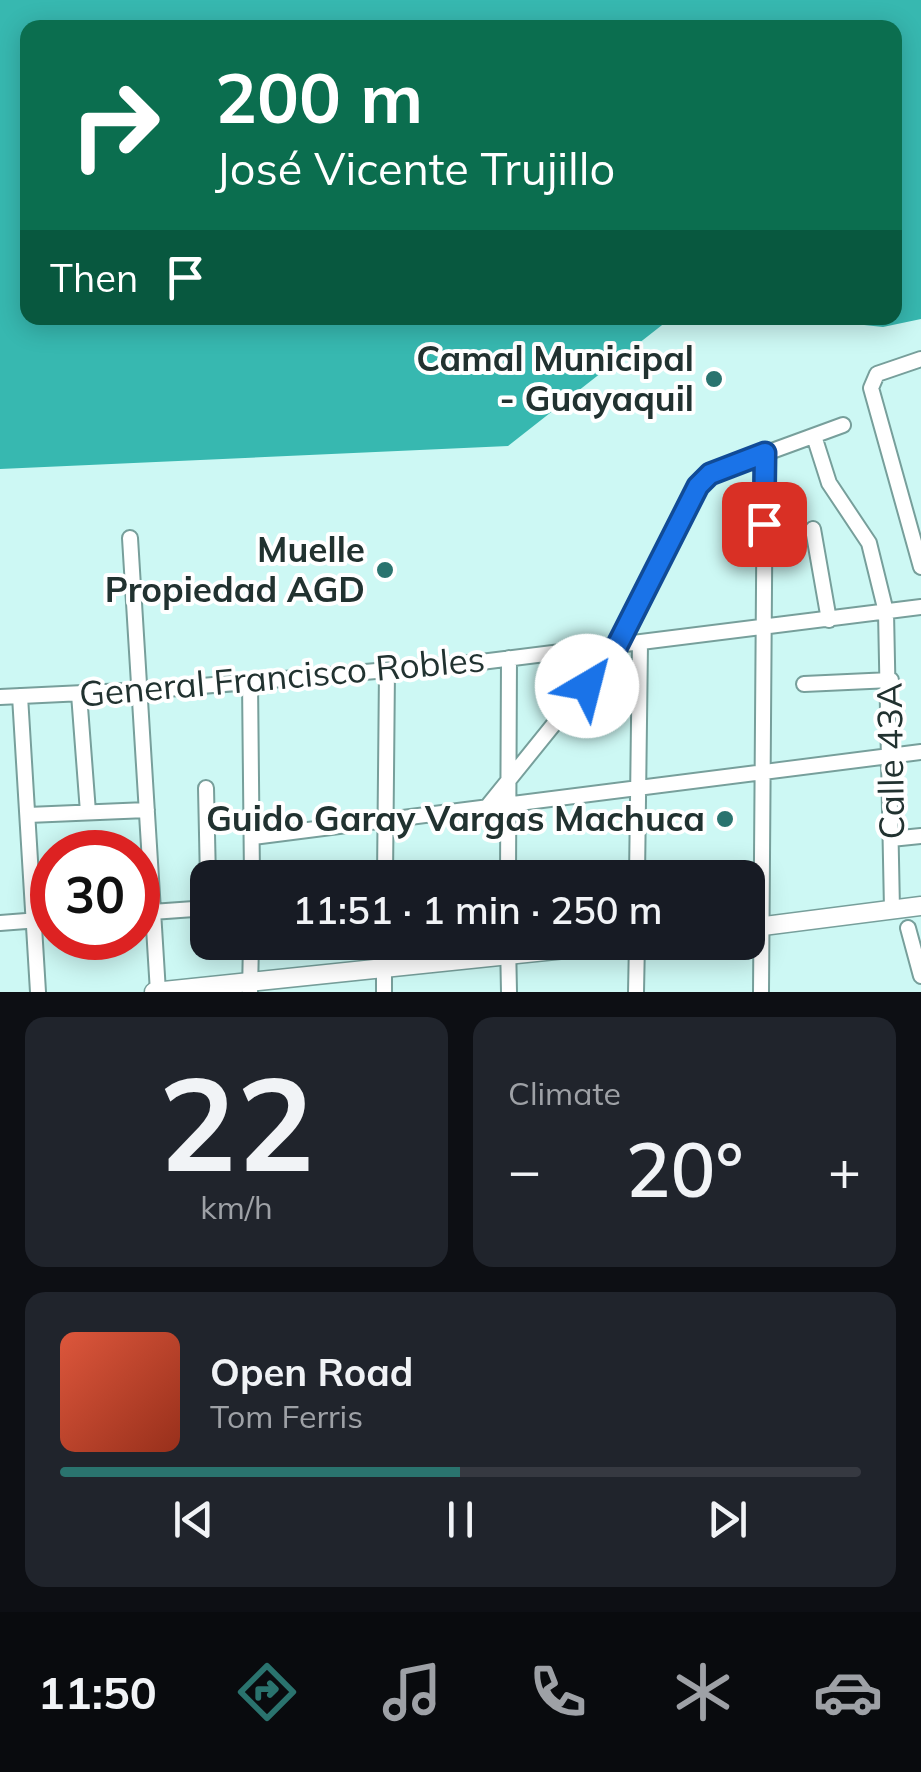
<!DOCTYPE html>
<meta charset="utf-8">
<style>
:root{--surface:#171b24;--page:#20242c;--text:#f1f3f6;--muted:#9ea1a6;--line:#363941;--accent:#2a736e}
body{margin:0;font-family:Mulish,sans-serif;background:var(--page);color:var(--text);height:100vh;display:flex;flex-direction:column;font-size:38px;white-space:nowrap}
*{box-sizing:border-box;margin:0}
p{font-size:32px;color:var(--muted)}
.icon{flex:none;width:55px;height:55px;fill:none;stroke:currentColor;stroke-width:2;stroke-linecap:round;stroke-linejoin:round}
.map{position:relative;height:992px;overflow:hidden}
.sheet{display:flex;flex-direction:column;gap:25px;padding:25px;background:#0d0f14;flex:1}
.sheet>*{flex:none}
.hud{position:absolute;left:20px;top:20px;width:882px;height:305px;border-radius:20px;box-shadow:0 5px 25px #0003;background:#0b6e4f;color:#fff;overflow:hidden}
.speed{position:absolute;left:30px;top:830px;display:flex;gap:20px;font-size:50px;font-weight:700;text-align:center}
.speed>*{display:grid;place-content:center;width:130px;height:130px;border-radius:50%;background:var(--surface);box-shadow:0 5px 25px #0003;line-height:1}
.speed .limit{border:15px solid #d22;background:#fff;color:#111}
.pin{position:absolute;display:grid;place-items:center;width:85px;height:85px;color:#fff;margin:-42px;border-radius:20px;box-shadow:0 5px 15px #0006}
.me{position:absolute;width:110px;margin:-55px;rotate:37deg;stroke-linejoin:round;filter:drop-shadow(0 0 8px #0008)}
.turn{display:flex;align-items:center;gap:35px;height:210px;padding:0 30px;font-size:45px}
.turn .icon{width:130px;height:130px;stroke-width:2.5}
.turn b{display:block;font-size:70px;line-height:85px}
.then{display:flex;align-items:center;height:95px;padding:0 30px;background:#0003;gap:20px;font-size:38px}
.big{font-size:75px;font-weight:600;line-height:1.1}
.sheet .tile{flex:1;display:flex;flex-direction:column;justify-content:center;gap:15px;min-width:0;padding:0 35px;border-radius:20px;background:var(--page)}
.sheet .dial{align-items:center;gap:0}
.dial b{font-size:130px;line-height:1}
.song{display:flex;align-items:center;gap:30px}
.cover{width:120px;height:120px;border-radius:15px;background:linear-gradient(135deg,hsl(10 70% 55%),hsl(10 70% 35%))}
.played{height:10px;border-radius:5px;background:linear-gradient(90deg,var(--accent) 50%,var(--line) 50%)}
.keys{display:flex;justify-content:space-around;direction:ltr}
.heat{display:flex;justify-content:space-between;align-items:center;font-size:55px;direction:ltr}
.sheet .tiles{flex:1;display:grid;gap:25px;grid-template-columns:1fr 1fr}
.tile:last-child{grid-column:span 2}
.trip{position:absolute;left:190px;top:860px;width:575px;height:100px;border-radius:20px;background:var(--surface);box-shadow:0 5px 25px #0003;font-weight:600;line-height:100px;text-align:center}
.dock{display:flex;height:160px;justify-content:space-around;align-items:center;background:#090b0e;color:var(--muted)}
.dock .icon{width:70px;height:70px}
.dock .on{color:var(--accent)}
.dock b{font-size:45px;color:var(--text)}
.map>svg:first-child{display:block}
.water{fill:#37b8b0}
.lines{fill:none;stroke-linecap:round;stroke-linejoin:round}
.minor-casing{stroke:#779f9b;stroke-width:18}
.major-casing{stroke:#779f9b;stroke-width:21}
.minor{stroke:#fff;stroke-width:14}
.major{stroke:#fff;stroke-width:18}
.route-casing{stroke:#114b97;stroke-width:25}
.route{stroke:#1a73e8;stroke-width:18}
.poi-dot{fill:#2a736e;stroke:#fff;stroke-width:4}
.labels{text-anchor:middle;stroke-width:8;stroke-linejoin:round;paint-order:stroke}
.poi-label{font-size:35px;font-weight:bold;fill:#213230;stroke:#fff;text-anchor:end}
.street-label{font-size:35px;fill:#213230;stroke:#fff}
</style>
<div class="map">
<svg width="921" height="992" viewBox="0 0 921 992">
<rect width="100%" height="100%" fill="#cdf8f4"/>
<path class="water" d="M 0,0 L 921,0 L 921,319 L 883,327 L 798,318 L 895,318 L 895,28 L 28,28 L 28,318 L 671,318 L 508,446 L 0,469 Z"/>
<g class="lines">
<defs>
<path id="minor" d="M 921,359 L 877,374 L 871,388 L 921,567
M 814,436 L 829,483 L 869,543 L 886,612 L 892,909
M 813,529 L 829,620
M 130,538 L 158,992
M 250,681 L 252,878
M 804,684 L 891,680
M 79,694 L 88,812
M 20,696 L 38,992
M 0,697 L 167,689 L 481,662 L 921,607
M 206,788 L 208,880
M 487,807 L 617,646 L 698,486 L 709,474 L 843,425
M 28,815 L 147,810
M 253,837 L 921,752
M 891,839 L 921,836
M 385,878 L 387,670
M 508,878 L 509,658
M 637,878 L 640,644
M 138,913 L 208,908
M 0,923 L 52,919
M 908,928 L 921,976
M 508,942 L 509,992
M 250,992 L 251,942
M 384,992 L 384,942
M 636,992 L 637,942
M 761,992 L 765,453"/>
<path id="major" d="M 748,928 L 921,906
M 154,992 L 633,942"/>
</defs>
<use href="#minor" class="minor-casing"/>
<use href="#major" class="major-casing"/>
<use href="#minor" class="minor"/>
<use href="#major" class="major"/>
</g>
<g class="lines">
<defs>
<path id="route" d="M 587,686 L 617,646 L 698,486 L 710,474 L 765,453 L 764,524"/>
</defs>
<use href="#route" class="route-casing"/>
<use href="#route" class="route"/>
</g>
<g class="poi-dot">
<circle cx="714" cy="379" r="10"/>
<circle cx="385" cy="570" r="10"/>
<circle cx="725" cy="819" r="10"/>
</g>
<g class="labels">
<g class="poi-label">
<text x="694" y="371">Camal Municipal<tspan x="694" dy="40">- Guayaquil</tspan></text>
<text x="365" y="562">Muelle<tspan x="365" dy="40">Propiedad AGD</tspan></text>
<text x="705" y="831">Guido Garay Vargas Machuca</text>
</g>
<g class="street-label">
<text transform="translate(282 677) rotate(-5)" y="12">General Francisco Robles</text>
<text transform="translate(891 761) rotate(-91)" y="12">Calle 43A</text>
</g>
</g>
</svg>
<div class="speed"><div class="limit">30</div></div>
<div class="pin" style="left:764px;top:524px;background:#d93025"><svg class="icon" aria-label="arrive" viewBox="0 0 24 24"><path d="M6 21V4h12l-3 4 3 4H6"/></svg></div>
<svg class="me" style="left:587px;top:686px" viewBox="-20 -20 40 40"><circle r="19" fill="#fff"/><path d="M0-13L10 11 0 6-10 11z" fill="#1a73e8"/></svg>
<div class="trip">11:51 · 1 min · 250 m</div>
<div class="hud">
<div class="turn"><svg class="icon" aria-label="right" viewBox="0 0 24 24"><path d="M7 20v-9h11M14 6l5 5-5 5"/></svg><div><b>200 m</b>José Vicente Trujillo</div></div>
<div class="then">Then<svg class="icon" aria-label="arrive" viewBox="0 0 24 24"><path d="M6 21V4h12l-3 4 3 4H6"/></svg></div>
</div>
</div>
<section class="sheet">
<div class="tiles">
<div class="tile dial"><b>22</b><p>km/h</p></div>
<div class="tile"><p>Climate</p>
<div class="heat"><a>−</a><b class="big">20°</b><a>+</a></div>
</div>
<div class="tile">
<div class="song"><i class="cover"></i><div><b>Open Road</b><p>Tom Ferris</p></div></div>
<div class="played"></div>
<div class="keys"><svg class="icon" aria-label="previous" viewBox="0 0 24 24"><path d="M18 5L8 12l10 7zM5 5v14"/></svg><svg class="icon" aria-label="pause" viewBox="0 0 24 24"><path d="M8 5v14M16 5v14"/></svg><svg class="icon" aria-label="next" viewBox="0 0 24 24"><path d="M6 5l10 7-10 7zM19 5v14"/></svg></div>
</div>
</div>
</section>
<nav class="dock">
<b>11:50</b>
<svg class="icon on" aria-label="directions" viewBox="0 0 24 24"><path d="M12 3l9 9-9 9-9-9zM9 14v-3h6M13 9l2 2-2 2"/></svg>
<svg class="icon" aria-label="music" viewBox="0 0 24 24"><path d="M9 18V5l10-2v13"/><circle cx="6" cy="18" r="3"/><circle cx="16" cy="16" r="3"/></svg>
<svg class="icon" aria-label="phone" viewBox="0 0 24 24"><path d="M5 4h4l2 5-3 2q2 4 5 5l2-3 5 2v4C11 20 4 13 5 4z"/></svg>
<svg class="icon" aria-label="climate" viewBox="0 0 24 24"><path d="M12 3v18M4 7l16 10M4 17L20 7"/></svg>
<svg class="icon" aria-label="car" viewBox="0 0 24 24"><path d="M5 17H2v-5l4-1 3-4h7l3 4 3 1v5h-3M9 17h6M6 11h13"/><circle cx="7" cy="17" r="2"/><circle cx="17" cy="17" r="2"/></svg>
</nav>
